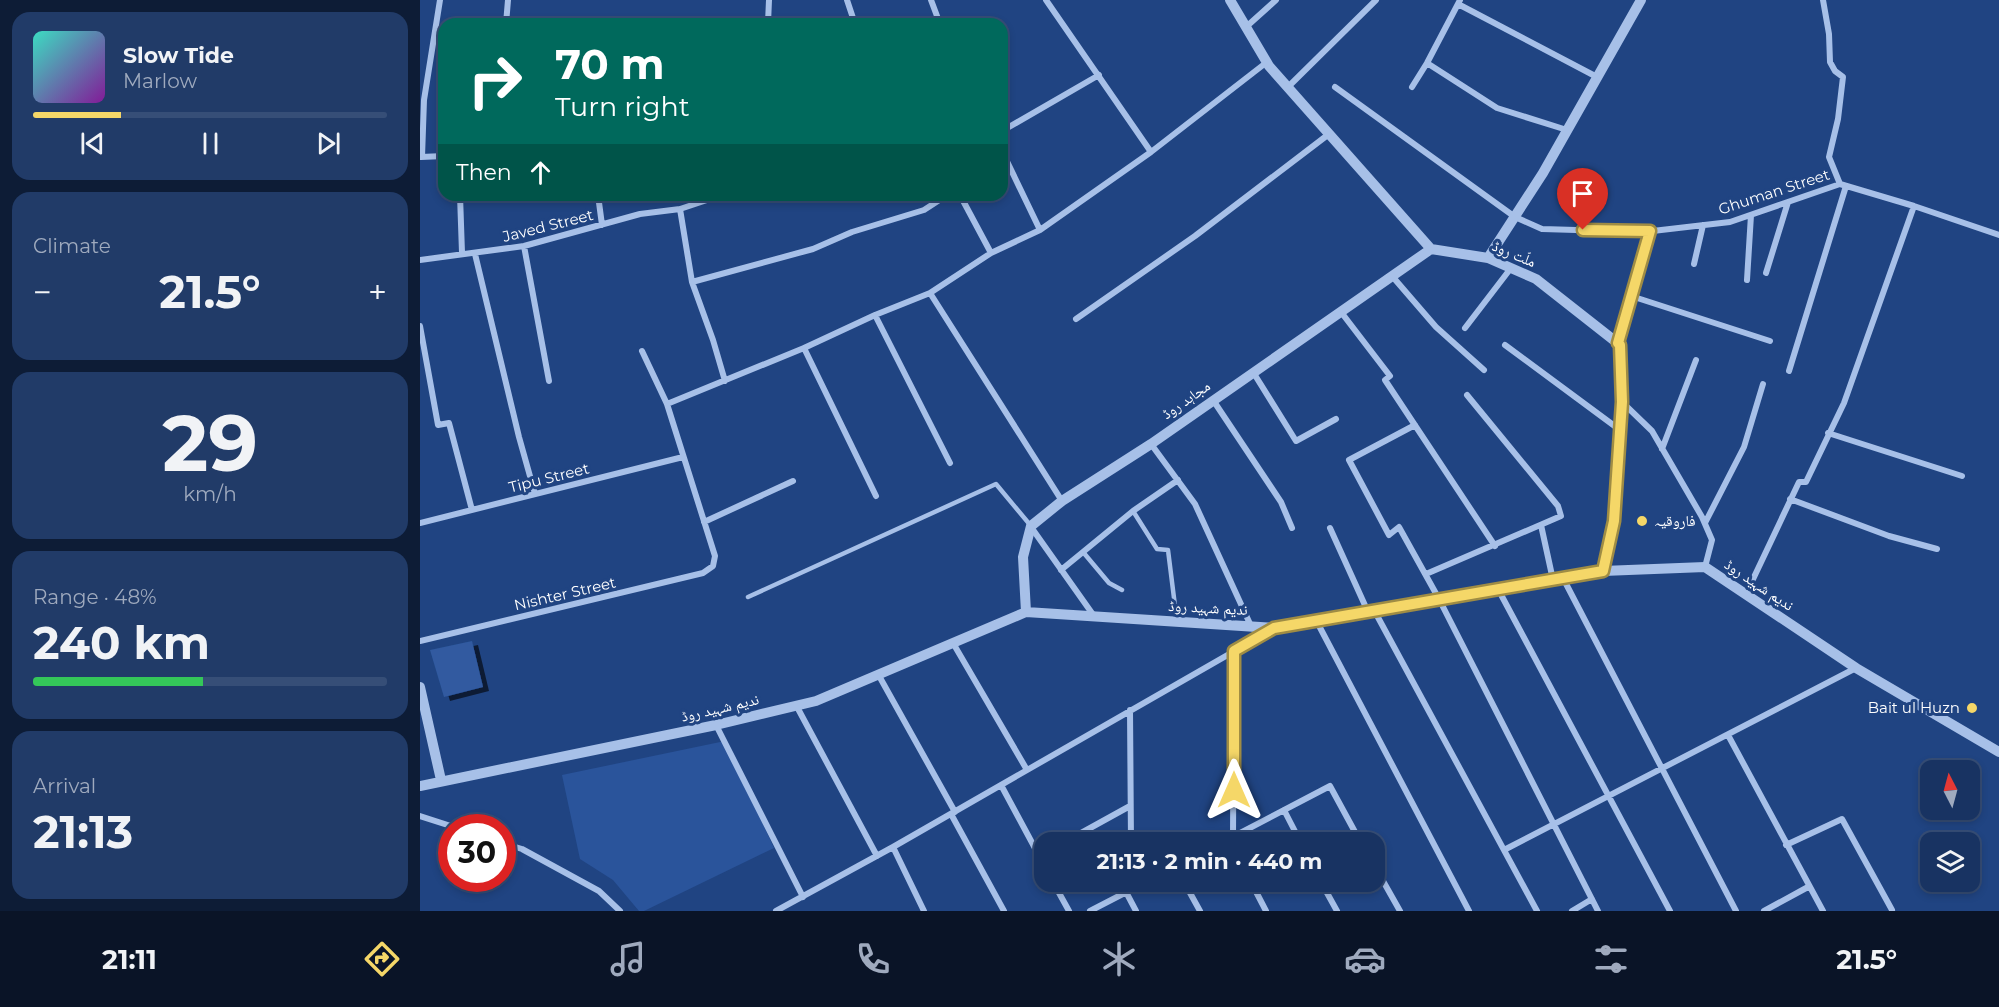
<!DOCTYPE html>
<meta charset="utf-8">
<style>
:root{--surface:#183362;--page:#213b68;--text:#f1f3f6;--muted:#9faabe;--line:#364e77;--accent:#f5d768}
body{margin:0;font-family:Montserrat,"Noto Naskh Arabic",sans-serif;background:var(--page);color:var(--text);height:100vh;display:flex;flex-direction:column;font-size:22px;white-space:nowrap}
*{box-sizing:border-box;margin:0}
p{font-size:20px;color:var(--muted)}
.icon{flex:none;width:33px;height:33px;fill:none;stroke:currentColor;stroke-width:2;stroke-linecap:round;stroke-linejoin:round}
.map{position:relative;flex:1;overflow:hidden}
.side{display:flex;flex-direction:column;gap:12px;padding:12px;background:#0d1c36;width:420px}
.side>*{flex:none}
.guide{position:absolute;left:18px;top:18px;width:570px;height:183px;border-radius:18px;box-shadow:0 3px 9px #0003,0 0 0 2px var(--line);background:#00695c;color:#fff;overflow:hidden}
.needle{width:39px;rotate:354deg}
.tools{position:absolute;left:1500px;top:760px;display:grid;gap:12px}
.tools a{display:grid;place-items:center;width:60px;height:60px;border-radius:12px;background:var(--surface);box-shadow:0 3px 9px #0003,0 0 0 2px var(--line);font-size:30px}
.speed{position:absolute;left:18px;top:814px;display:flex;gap:12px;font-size:30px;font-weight:700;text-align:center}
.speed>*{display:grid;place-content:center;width:78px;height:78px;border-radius:50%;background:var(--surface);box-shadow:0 3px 9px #0003,0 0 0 2px var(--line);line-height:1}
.speed .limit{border:9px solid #d22;background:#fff;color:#111}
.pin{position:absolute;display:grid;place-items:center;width:51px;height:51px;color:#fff;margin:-62px -26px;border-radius:50% 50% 50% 0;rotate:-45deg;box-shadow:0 0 6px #0007}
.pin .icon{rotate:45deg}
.me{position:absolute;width:66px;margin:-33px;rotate:0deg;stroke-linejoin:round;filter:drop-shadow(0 0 4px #0008)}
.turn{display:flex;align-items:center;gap:21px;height:126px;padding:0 18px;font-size:27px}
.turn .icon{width:78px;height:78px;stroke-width:2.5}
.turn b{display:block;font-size:42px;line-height:51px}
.then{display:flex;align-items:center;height:57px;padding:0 18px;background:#0003;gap:12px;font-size:22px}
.big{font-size:45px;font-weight:700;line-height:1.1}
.side .widget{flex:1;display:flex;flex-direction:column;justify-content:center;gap:9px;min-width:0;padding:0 21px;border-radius:18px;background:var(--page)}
.side .dial{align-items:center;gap:0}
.dial b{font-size:78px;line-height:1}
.song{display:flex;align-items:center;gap:18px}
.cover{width:72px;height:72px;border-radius:9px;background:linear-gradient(135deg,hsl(170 70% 55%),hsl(290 70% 35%))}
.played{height:6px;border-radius:3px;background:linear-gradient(90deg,var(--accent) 25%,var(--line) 25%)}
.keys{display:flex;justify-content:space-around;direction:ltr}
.heat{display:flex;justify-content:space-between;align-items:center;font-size:33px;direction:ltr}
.charge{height:9px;border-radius:4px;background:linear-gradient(90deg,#34c759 48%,var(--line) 0)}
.trip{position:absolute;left:614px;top:832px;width:351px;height:60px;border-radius:18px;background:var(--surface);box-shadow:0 3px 9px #0003,0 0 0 2px var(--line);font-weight:700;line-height:60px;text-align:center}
.tabs{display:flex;height:96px;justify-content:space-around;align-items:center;background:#0a1427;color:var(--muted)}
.tabs .icon{width:42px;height:42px}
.tabs .on{color:var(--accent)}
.tabs b{font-size:27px;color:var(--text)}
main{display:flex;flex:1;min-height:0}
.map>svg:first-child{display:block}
.green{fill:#2a549b}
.building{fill:#305aa0;filter:url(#shadow)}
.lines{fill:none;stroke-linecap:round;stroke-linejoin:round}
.service{stroke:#a7c0e8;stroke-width:4.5}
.minor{stroke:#a7c0e8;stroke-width:6}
.tertiary{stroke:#a7c0e8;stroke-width:10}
.route-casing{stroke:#9f8c44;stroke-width:15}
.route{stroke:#f5d768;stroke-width:10}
.poi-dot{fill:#f5d768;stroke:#204482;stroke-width:2}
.labels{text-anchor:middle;stroke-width:6;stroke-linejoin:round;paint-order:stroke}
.street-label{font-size:15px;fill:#fff;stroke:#204482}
.poi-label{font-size:15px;fill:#fff;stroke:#204482;text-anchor:start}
</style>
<main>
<section class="side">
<div class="widget">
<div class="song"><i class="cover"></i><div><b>Slow Tide</b><p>Marlow</p></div></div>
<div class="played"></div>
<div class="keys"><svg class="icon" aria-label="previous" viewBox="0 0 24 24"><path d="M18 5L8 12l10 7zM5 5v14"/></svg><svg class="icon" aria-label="pause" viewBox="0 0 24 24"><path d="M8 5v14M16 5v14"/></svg><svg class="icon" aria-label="next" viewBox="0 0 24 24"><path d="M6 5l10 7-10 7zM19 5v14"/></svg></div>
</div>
<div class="widget"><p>Climate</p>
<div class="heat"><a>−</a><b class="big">21.5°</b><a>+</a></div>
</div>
<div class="widget dial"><b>29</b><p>km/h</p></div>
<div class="widget"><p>Range · 48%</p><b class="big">240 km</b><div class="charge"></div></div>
<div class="widget"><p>Arrival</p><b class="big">21:13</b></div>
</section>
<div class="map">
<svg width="1579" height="911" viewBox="0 0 1579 911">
<defs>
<filter id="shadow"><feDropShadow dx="6" dy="4" stdDeviation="0" flood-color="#0009"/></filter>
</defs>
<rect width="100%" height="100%" fill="#204482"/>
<path class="green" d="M 305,741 L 354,848 L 224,911 L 219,911 L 193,880 L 160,859 L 142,775 Z"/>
<path class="building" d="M 52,641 L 63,687 L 24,697 L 10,650 Z"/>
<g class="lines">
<path class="service" d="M 713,511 L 737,549 L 748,550 L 757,622
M 663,552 L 689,583 L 702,590
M 328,597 L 576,484 L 611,526"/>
<path class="minor" d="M 427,0 L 435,24
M 511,0 L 520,24
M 626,0 L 731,152
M 1403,0 L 1409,34 L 1410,62 L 1415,71 L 1423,77 L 1418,119 L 1409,157 L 1420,184
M 1038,4 L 1177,77
M 348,23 L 349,0
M 86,24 L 88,0
M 319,24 L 348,20
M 826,27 L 856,0
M 1007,63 L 1077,108 L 1147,130
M 868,87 L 956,0
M 915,87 L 1095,217 L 1122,229 L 1224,232 L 1310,222 L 1420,184 L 1494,206 L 1579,235
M 992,87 L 1007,63 L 1040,0
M 582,131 L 679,75
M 582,151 L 620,230
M 1,157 L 24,156
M 2,157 L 4,100 L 20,0
M 40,195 L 42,253
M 178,195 L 182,225
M 540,195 L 571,253
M 260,209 L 272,282 L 293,340 L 305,381
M 104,246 L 129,381
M 55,254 L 99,437 L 115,494
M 0,260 L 104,246 L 220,214 L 260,209 L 287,200 L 294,195
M 1274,264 L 1283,225
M 1346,273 L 1368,202
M 972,276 L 1016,327 L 1064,370
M 1327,280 L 1331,215
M 272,282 L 393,249 L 432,232 L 504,210 L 527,195
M 510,293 L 642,501
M 1211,296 L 1350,341
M 921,312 L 970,376 L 965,380 L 1075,546
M 455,315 L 530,463
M 656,319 L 775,236 L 909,134
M 0,326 L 18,425 L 29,423 L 52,510
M 1045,328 L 1091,268
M 1198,343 L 1230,231
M 1085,345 L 1200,430
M 384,348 L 456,496
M 1369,371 L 1426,186
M 833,372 L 876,441 L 916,419
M 793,400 L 861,502 L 872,528
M 1202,402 L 1232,431 L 1282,517 L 1292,540 L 1285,567
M 247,404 L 384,348 L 455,315 L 510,293 L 571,253 L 620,230 L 731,152 L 847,62
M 995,425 L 929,460 L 969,535 L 979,527 L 1019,599 L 1178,911
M 1408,433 L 1542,476
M 731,444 L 775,504 L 831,626
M 1242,449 L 1276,360
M 1370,499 L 1469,536 L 1517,549
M 284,522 L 373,481
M 0,523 L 263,457
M 1285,523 L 1324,447 L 1343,384
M 1121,525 L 1133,580
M 611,527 L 674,616
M 910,528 L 948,612
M 641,570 L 713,511 L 758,480
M 1006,574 L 1141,516 L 1138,506 L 1047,395
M 1143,578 L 1316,911
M 1078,589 L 1250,911
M 1326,594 L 1379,482 L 1386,482 L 1424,403 L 1494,206
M 954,610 L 1117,911
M 896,620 L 1049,911
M 0,641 L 283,573 L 293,566 L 295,556 L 247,404 L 222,351
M 533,643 L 607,770
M 458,674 L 535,812
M 376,705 L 457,856
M 710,710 L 711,843
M 296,725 L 383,897
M 1308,735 L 1403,911
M 581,785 L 624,865
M 864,810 L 881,843
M 531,814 L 584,911
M 0,816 L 37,828
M 813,837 L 814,651
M 82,843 L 102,849 L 179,891 L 200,911
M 643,843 L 710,806
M 801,843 L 910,786 L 941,843
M 1366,845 L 1422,819 L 1472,910
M 473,847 L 504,911
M 1084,850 L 1436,668
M 954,865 L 980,911
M 633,882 L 649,911
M 764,882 L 780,911
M 831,882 L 846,911
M 901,882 L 917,911
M 706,892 L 716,911
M 356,911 L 473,847 L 851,630
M 670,911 L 726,882
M 1152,911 L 1172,899
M 1344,911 L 1388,887"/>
<path class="tertiary" d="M 810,0 L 849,66 L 1011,249 L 1068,258 L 1116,279 L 1200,345 L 1202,402 L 1194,521 L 1183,571
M 1068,258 L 1123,173 L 1221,0
M 606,612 L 603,557 L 611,526 L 642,501 L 731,444 L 1011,249
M 0,687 L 21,780
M 0,786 L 296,725 L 396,701 L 606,612 L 854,628 L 1183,571 L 1285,567 L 1436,668 L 1579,752"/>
</g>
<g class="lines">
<defs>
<path id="route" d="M 814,790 L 814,651 L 854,628 L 1183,571 L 1194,521 L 1202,402 L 1200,345 L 1198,343 L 1230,231 L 1163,230"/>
</defs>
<use href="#route" class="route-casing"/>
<use href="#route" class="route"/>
</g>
<g class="poi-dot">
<circle cx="1222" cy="521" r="6"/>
<circle cx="1552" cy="708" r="6"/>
</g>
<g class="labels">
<g class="street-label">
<text transform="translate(1354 192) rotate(-18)" y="5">Ghuman Street</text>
<text transform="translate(128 226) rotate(-14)" y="5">Javed Street</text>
<text transform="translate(1094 254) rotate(23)" y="5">ملّت روڈ</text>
<text transform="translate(766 400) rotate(-35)" y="5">مجاہد روڈ</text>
<text transform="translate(129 478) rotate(-14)" y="5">Tipu Street</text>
<text transform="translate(1339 585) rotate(34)" y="5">ندیم شہید روڈ</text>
<text transform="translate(145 594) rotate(-13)" y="5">Nishter Street</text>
<text transform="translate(788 608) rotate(3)" y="5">ندیم شہید روڈ</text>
<text transform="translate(300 708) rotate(-13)" y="5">ندیم شہید روڈ</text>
</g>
<g class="poi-label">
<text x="1234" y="526">فاروقیہ</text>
<text x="1540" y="713" text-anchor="end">Bait ul Huzn</text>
</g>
</g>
</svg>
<div class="tools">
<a><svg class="needle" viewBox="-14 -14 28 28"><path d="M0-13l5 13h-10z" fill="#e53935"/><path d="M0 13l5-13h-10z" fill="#9faabe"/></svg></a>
<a><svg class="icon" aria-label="layers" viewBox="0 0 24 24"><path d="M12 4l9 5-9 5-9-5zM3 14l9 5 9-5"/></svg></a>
</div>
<div class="speed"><div class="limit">30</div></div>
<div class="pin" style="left:1163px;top:230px;background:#d93025"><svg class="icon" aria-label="arrive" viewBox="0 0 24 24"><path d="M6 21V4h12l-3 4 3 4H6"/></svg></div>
<svg class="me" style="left:814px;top:790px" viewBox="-20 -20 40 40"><path d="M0-17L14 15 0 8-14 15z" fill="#f5d768" stroke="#fff" stroke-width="4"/></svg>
<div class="trip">21:13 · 2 min · 440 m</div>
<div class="guide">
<div class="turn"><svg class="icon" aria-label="right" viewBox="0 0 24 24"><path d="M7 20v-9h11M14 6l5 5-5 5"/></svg><div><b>70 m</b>Turn right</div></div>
<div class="then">Then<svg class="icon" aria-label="ahead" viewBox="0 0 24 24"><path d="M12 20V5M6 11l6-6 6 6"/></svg></div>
</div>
</div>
</main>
<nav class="tabs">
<b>21:11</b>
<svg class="icon on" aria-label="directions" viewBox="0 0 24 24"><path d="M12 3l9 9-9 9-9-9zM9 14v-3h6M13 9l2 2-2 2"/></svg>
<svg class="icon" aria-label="music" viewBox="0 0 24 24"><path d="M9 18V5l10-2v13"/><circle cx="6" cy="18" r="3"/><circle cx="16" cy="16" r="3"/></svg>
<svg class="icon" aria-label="phone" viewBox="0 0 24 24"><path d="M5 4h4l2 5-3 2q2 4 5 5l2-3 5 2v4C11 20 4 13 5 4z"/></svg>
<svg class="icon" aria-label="climate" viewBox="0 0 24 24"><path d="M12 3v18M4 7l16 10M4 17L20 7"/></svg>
<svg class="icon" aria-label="car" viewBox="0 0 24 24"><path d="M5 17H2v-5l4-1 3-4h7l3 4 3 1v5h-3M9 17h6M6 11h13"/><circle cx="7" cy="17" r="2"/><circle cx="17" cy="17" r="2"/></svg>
<svg class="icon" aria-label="filters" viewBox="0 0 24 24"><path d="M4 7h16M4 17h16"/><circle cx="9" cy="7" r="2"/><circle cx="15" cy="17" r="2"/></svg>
<b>21.5°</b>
</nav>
